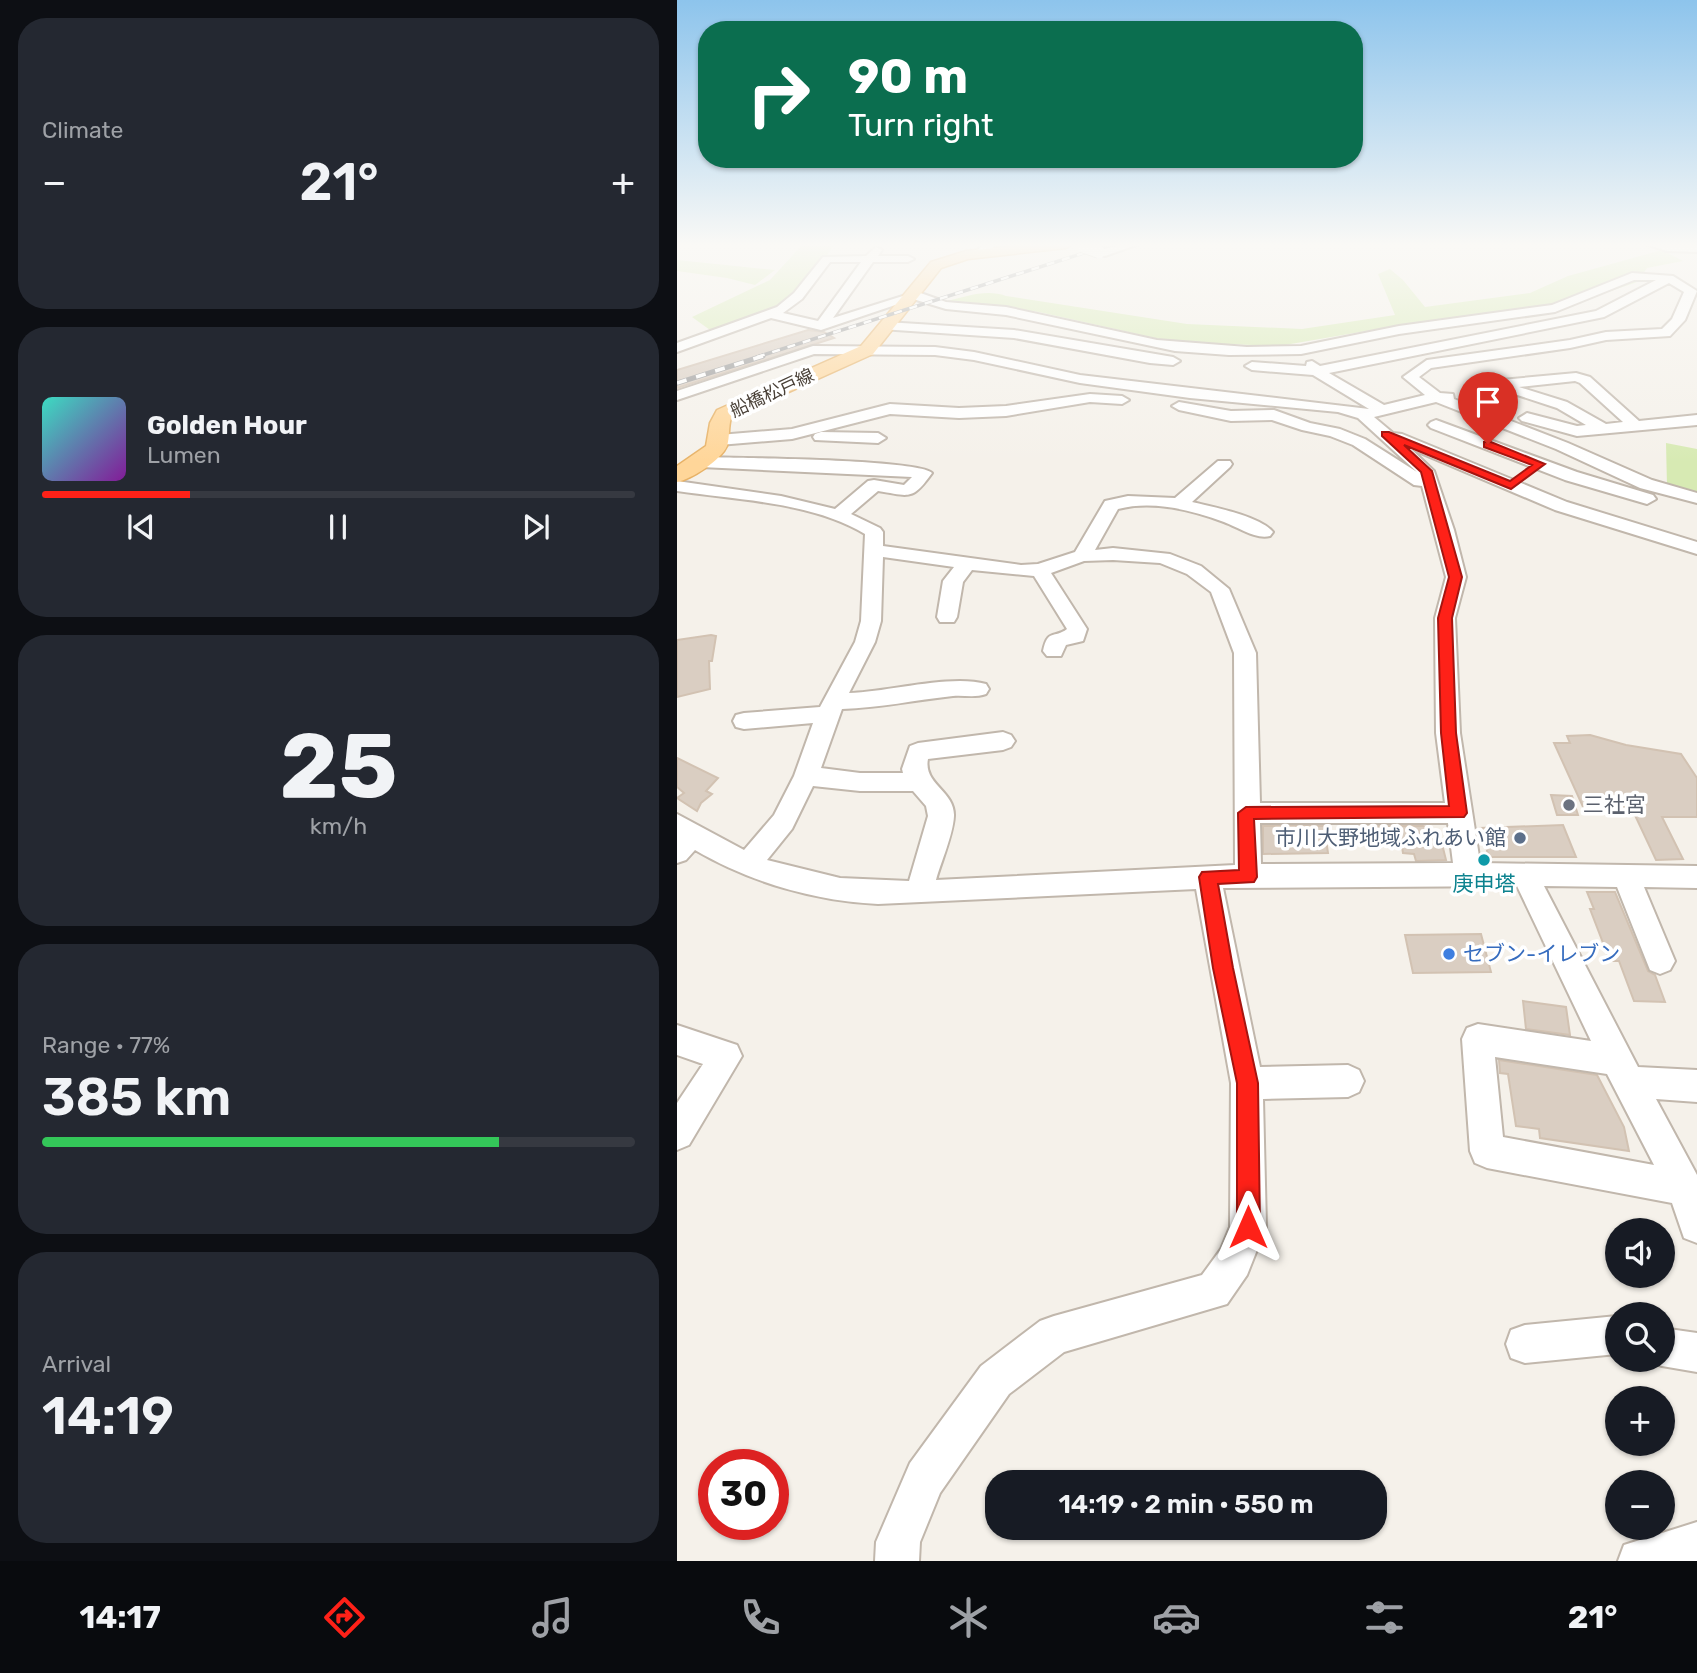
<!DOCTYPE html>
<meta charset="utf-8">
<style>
:root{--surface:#171b24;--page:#242831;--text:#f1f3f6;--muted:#9ea1a6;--line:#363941;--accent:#fe2118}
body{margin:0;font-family:Rubik,"Noto Sans JP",sans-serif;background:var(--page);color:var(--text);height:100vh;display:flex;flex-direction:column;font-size:26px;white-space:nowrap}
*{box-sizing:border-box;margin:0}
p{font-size:23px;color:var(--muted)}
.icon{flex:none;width:38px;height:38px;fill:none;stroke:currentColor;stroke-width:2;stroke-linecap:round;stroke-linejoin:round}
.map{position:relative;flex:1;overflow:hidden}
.drawer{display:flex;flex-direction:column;gap:18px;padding:18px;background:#0d0f14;width:677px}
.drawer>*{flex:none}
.guide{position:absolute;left:21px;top:21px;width:665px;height:147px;border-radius:28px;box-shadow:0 2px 5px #0004;background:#0b6e4f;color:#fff;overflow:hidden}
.tools{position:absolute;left:928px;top:1218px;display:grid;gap:14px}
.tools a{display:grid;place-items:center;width:70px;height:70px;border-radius:50%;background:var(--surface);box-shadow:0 2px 5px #0004;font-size:35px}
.speed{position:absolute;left:21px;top:1449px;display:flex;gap:14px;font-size:35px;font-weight:700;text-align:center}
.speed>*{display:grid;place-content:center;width:91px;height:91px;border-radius:50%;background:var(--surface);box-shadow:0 2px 5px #0004;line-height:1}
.speed .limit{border:10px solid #d22;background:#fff;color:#111}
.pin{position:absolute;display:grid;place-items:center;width:60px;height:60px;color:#fff;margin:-72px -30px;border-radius:50% 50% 50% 0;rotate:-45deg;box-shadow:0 0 7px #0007}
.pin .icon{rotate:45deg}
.me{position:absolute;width:77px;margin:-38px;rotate:0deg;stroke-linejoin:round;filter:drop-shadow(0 0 5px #0008)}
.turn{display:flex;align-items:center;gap:24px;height:147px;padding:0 35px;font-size:32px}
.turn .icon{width:91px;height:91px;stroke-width:2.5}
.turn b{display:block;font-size:49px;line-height:60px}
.big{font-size:52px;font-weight:600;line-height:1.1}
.drawer .card{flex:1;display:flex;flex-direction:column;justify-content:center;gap:10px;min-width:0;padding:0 24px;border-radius:28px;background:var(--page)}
.drawer .dial{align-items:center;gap:0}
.dial b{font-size:91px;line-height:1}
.song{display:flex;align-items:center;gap:21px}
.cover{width:84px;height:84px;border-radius:10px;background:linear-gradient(135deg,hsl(170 70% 55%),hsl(290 70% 35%))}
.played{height:7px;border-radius:4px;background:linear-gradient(90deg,var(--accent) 25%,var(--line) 25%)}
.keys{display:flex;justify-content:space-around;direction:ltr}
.heat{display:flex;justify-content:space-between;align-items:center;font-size:38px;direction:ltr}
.charge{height:10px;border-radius:5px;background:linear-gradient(90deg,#34c759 77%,var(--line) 0)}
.trip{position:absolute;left:308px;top:1470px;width:402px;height:70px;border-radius:28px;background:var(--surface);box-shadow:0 2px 5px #0004;font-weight:600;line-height:70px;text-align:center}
.tab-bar{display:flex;height:112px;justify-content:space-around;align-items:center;background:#090b0e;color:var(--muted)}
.tab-bar .icon{width:49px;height:49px}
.tab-bar .selected{color:var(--accent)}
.tab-bar b{font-size:32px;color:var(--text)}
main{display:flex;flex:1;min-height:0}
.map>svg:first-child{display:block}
.green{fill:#d7eab3}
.building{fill:#dacec2;stroke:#d2c2b2;stroke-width:2}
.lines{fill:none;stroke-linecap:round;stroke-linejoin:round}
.minor-casing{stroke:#c1b7ac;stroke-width:4}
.major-casing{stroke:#e7b267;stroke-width:3}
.minor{fill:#fff;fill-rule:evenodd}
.major{fill:#ffd699;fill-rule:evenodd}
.rail-far1-casing{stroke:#999;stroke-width:3.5}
.rail-casing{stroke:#999;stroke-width:5}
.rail-far1{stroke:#fff;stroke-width:2.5;stroke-dasharray:8;stroke-linecap:butt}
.rail{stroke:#fff;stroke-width:3.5;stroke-dasharray:10;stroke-linecap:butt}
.minor-bridge-casing{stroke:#c1b7ac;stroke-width:14;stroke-linecap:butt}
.minor-bridge{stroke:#fff;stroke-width:12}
.route{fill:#fe2118;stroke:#a51510;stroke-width:2}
.worship-dot{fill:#6b7280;stroke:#fff;stroke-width:2.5}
.service-dot{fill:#5c6f8a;stroke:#fff;stroke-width:2.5}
.culture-dot{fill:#0f9aa8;stroke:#fff;stroke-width:2.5}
.shop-dot{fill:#3f7fe0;stroke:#fff;stroke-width:2.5}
.labels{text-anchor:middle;stroke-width:7;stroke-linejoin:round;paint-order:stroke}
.far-street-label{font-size:18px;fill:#4a4138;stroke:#fff}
.worship-label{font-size:21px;fill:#5b616d;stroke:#fff;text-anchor:start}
.service-label{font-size:21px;fill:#4e5e75;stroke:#fff;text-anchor:end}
.culture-label{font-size:21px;fill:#0d838f;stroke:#fff}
.shop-label{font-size:21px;fill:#366cbe;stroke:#fff;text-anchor:start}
</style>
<main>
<section class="drawer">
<div class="card"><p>Climate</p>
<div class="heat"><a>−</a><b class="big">21°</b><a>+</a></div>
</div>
<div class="card">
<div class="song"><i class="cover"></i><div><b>Golden Hour</b><p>Lumen</p></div></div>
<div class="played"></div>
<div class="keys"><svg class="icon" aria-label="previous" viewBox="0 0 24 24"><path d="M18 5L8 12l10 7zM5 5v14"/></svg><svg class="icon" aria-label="pause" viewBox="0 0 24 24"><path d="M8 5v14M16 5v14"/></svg><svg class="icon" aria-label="next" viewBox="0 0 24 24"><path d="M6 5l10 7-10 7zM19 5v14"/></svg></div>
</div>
<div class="card dial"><b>25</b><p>km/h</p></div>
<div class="card"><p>Range · 77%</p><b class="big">385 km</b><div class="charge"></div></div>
<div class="card"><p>Arrival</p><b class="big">14:19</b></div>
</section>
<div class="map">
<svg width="1020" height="1561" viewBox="0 0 1020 1561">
<rect width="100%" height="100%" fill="#f5f1ea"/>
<path class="green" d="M 126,244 L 157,244 L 148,259 L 116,298 L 32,340 L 0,352 L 0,342 L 33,330 L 15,317 L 93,280 Z
M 985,250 L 1006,261 L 970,268 L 960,282 L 877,311 L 836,310 L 724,325 L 602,346 L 496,342 L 362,312 L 271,301 C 290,296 310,289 329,296 L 510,324 L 625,329 L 718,315 L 701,274 L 713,269 L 726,280 L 748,307 L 853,293 L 891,276 Z
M 0,260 L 98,270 L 78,285 L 50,278 L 0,271 Z
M 989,443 L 1020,449 L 1020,494 L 990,486 Z"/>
<path class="building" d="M 131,330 L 147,332 L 157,338 L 0,388 L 0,370 Z
M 34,635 L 39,636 L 35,661 L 32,661 L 33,689 L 0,697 L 0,640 Z
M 913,735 L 949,745 L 1004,754 L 1020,778 L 1020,817 L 985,817 L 1006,859 L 979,860 L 956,811 L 907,809 L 877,743 L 893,743 L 890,736 Z
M 0,758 L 41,778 L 29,791 L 35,794 L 24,803 L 20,811 L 0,798 L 7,793 L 0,787 Z
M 874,795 L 895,796 L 901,815 L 880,815 Z
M 886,825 L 899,857 L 812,857 L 803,828 Z
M 586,826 L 647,826 L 651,853 L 586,854 Z
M 682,826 L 746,826 L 754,828 L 756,843 L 765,844 L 769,860 L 739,861 L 737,854 L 726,853 L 724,840 L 685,841 Z
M 910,892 L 938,892 L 971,971 L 978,975 L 988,1002 L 957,1001 L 942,961 L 933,961 L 913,909 L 917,909 Z
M 804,934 L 814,972 L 736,973 L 728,935 Z
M 846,1001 L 889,1007 L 893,1035 L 849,1029 Z
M 822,1060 L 920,1075 L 947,1127 L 952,1151 L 863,1138 L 862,1129 L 839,1126 L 831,1074 L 823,1073 Z"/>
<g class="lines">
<defs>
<path id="minor" d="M 309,244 L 320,244 L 305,256 L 297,256 L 297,252 Z
M 447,244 L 462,244 L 428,256 L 416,252 Z
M 969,244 L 1020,246 L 1020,252 L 990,251 Z
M 199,247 L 205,250 L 201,256 L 231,256 L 237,259 L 231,262 L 196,262 L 156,318 L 229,295 L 235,290 L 269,302 L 329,307 L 480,340 L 570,347 L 624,346 L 722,326 L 875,305 L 955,273 L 996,276 L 1020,291 L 1008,320 L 993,336 L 929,340 L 893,348 L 754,368 L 742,377 L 763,393 L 776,394 L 777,399 L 891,443 L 975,480 L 1020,493 L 1020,503 L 963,488 L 879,449 L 759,402 L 697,417 L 716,433 L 725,434 L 890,502 L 1020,542 L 1020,554 L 878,510 L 734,449 L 757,471 L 777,530 L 789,577 L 778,618 L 783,733 L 803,863 L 1020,866 L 1020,888 L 967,887 L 998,961 L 993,970 L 983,974 L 973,970 L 940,887 L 867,886 L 961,1067 L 1020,1070 L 1020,1102 L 979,1099 L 1020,1175 L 1020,1243 L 1007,1238 L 995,1203 L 810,1168 L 798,1163 L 793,1151 L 785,1039 L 790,1028 L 801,1024 L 914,1041 L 840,886 L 546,888 L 583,1067 L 671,1065 L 682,1070 L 687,1081 L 682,1092 L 671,1097 L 586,1099 L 589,1227 L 570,1275 L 550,1304 L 387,1352 L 332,1394 L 263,1493 L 243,1542 L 242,1561 L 198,1561 L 199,1542 L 233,1463 L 304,1366 L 363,1321 L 377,1316 L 525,1275 L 544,1249 L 553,1227 L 554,1083 L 519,889 L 201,904 C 137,901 73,882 18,850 L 9,860 L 0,863 L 0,814 L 67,850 L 97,815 L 117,776 L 136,723 L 67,729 L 59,727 L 56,721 L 59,715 L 67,713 L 143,707 L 178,642 L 184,621 L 188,534 C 135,502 61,500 0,491 L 0,481 L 104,496 L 158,509 L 191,481 L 197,480 L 227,485 L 235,477 L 24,467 L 16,462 L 24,457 C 56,458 242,459 255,473 C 235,501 233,496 201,491 L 174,514 L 203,528 L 206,532 L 206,546 L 344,565 L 361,564 L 398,552 L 428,501 L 451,496 L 498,498 L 541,461 L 553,461 L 555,464 L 553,467 L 515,502 C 536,507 583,516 596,532 L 593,536 C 579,540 561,527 547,522 C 514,510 476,500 441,509 L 418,550 L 436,548 L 493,554 L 524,566 L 552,589 L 579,653 L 583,803 L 768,803 L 759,733 L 758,618 L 769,577 L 745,486 L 737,485 L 676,445 L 653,436 L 625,430 L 595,420 L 554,421 L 502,410 L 495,406 L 502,402 L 554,411 L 597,410 L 633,423 L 663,429 L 688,439 L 740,472 L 681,418 L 661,412 L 513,398 L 403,383 L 297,360 L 258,355 L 137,354 L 0,400 L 0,391 L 136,346 L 258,347 L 297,352 L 403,375 L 692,409 L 636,375 L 575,370 L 568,366 L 575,362 L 629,366 L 630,362 L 635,361 L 643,366 L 919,311 L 979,280 L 957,280 L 878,312 L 722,334 L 624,354 L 552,355 L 498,351 L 329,315 L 269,309 L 236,299 L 144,330 L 94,318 L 0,352 L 0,343 L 100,307 L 117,293 L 146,257 L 189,256 ZM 153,262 L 184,262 L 141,321 L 106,313 L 125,299 ZM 992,283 L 1007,292 L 995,319 L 985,329 L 929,332 L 893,340 L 750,360 L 726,377 L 748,395 L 707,405 L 652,373 L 927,317 ZM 206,557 L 277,567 L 266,581 L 260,617 L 263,622 L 277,622 L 280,617 L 286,582 L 295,570 L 357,576 L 390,629 C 377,639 371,628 366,651 L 370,656 L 384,656 L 389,645 L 406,641 L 410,629 L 374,573 L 407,561 L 436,560 L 483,563 L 510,574 L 534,592 L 557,653 L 558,865 L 259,880 C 264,862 276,835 277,816 C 278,791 246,784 251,759 L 326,750 L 334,747 L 338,741 L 334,735 L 326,732 L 241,743 L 233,746 L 225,769 L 226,773 L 183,773 L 144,768 L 165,709 C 203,708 238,700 276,696 C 287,695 298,698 309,694 L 312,689 L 309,684 C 274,674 211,692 172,693 L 198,642 L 204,621 ZM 136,786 L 183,791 L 236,791 L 249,806 L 251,816 L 232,881 L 163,878 L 90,860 L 115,829 ZM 583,823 L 771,823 L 776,863 L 584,864 ZM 818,1057 L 930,1074 L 977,1165 L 826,1137 Z
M 209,322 L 337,330 L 496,357 L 503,361 L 496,365 L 473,363 L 337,338 L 204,329 L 203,326 Z
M 899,373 L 913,377 L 962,421 L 1020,415 L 1020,425 L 900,436 L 845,421 L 842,418 L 850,413 L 900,426 L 909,425 L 880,408 L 822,389 L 793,397 L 786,393 L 813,381 ZM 898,381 L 903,383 L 946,422 L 929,424 L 890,402 L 842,387 Z
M 413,394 L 445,396 L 452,400 L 445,404 L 413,402 L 329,416 L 282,418 L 213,414 L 115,439 L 42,445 L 34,440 L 42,435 L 115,429 L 213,404 L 282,408 L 329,406 Z
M 759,420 L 900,472 L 976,495 L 979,499 L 970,504 L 888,480 L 754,428 L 751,425 L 754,422 Z
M 144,432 L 201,433 L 209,438 L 201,443 L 138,440 L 136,437 L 138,434 Z
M 0,1025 L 60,1045 L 65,1056 L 12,1145 L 0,1150 L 0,1103 L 26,1064 L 0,1055 Z
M 940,1316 L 940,1354 L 848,1363 L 834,1358 L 829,1344 L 834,1330 L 848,1325 Z
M 985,1328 L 1020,1333 L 1020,1372 L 985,1366 L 971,1361 L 985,1360 Z
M 1020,1522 L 1020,1561 L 941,1561 L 947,1545 Z"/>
<path id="major" d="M 355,244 L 396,244 L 389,248 L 291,259 L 264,268 L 196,354 L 54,418 C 51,427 53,437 50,446 C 44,460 15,479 0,482 L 0,466 L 29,446 L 33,423 L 40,410 L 184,346 L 254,262 L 289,251 Z"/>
</defs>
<use href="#minor" class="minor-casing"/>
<use href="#major" class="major-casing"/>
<use href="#minor" class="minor"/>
<use href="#major" class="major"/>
<defs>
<path id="rail-far1" d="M 80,357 L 435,244"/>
<path id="rail" d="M 0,383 L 86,356"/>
</defs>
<use href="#rail-far1" class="rail-far1-casing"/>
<use href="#rail" class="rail-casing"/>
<use href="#rail-far1" class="rail-far1"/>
<use href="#rail" class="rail"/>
<defs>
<path id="minor-bridge" d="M 405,246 L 422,252"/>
</defs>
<use href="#minor-bridge" class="minor-bridge-casing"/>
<use href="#minor-bridge" class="minor-bridge"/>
</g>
<linearGradient id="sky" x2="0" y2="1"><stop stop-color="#8dc4ec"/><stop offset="0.53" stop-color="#faf9f6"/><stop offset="1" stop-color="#faf9f6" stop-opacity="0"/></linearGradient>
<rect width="1020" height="462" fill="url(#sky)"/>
<path class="route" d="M 705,432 L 712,432 L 833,481 L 855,465 L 807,447 L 807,442 L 814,442 L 868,464 L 834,489 L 727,445 L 755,471 L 785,577 L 775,618 L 779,733 L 790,813 L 787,817 L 577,819 L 580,877 L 577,882 L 541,884 L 556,968 L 581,1083 L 583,1227 L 579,1236 L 571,1239 L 563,1236 L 560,1227 L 560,1083 L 536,968 L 522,877 L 525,872 L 562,870 L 561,813 L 569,807 L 772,806 L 764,733 L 761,618 L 772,577 L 744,472 L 705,436 Z"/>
<circle class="worship-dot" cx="892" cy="805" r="7"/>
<circle class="service-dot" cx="843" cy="838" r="7"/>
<circle class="culture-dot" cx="807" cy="860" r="7"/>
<circle class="shop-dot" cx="772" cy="954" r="7"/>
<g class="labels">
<g class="far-street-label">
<text transform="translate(95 393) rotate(-25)" y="6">船橋松戸線</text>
</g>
<g class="worship-label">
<text x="906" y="812">三社宮</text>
</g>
<g class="service-label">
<text x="829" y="845">市川大野地域ふれあい館</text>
</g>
<g class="culture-label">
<text x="807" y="891">庚申塔</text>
</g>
<g class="shop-label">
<text x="786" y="961">セブン-イレブン</text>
</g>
</g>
</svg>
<div class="tools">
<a><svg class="icon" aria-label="sound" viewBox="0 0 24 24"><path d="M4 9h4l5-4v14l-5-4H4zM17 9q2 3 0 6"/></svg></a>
<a><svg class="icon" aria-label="search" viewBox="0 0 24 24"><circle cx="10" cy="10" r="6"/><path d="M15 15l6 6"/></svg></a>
<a>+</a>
<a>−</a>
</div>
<div class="speed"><div class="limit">30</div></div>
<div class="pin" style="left:811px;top:444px;background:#d93025"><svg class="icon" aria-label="arrive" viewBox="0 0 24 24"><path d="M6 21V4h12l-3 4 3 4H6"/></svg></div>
<svg class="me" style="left:571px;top:1227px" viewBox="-20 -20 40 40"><path d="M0-17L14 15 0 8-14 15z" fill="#fe2118" stroke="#fff" stroke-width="4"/></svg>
<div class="trip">14:19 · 2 min · 550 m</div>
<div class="guide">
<div class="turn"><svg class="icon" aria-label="right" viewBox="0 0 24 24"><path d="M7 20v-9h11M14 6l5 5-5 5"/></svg><div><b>90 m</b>Turn right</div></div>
</div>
</div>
</main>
<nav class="tab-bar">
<b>14:17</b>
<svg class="icon selected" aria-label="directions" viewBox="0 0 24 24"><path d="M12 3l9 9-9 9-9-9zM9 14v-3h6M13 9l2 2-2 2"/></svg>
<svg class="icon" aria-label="music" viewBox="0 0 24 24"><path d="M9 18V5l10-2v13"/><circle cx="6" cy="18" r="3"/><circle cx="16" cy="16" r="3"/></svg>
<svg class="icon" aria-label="phone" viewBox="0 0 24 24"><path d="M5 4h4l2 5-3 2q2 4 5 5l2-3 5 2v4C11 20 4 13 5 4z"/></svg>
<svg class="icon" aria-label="climate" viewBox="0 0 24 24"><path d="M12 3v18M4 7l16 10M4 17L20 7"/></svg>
<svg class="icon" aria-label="car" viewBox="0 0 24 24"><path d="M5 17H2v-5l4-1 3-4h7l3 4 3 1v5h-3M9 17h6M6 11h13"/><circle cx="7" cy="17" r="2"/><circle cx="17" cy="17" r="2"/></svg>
<svg class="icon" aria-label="filters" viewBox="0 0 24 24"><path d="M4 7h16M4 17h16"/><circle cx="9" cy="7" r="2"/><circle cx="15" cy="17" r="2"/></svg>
<b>21°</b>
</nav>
